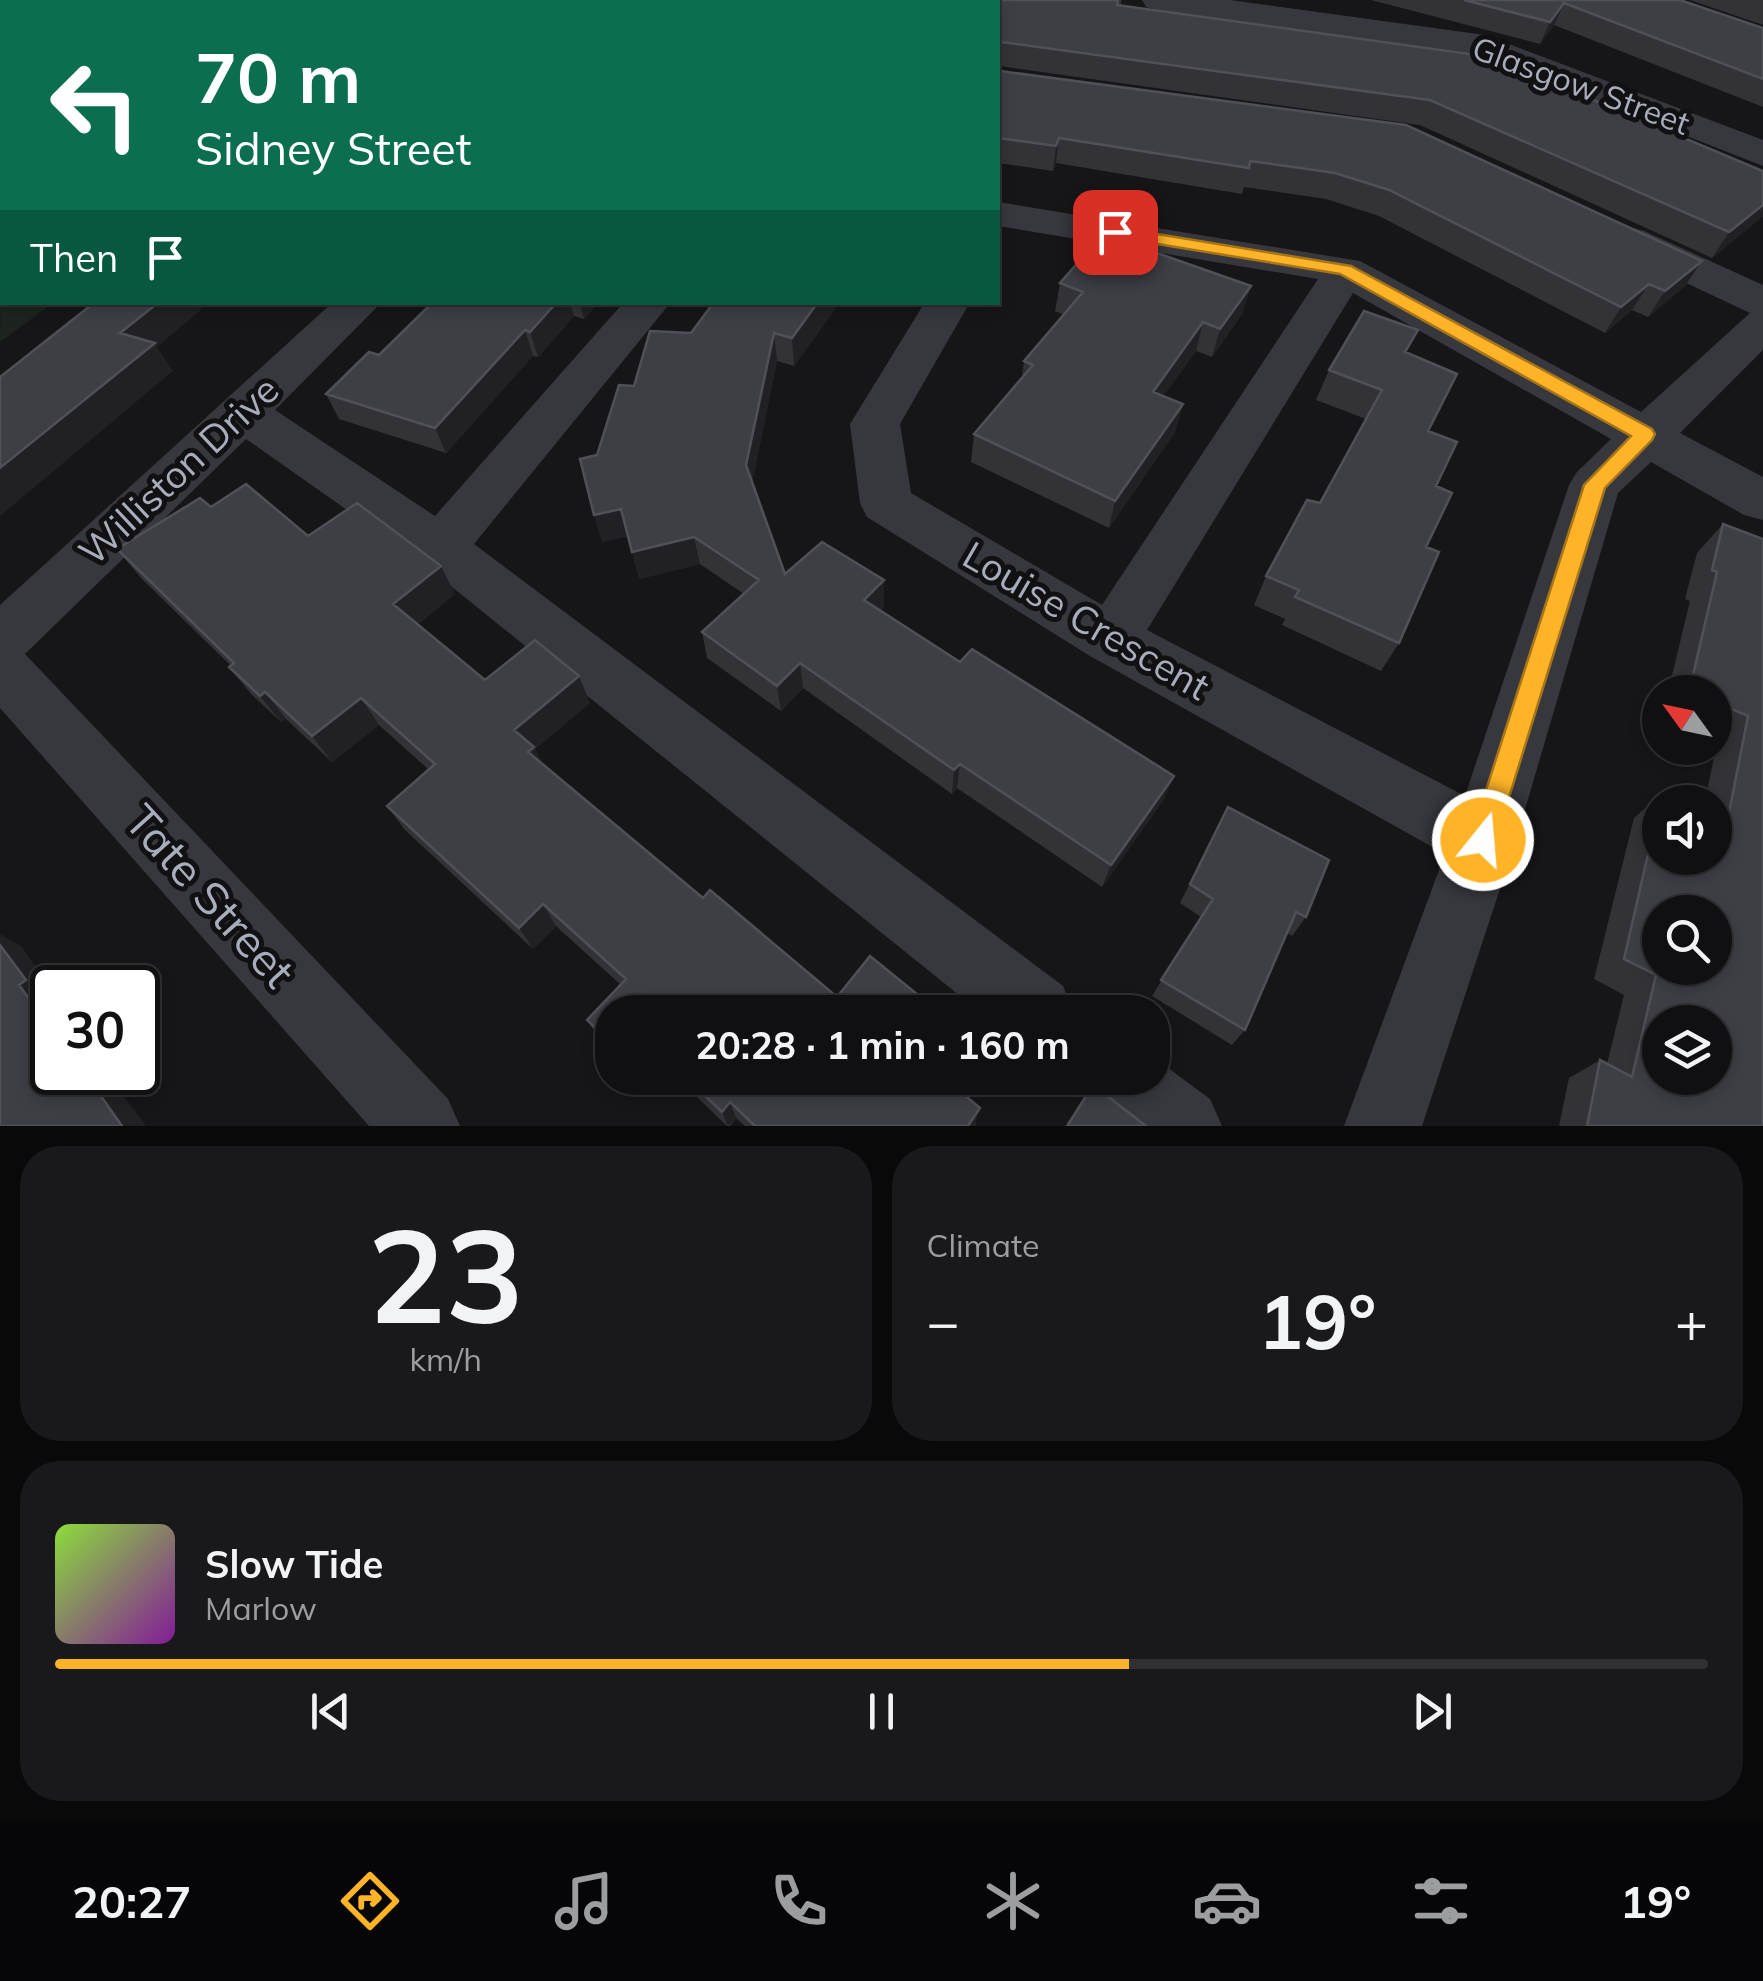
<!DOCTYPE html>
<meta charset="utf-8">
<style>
:root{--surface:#101013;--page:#19191c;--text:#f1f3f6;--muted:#9c9da0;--line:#303033;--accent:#ffb428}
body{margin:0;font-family:Mulish,sans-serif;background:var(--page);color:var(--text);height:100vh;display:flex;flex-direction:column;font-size:38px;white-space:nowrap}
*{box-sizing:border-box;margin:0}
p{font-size:32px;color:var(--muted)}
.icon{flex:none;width:55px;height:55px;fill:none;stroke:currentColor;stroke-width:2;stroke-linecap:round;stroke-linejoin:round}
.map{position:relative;height:1126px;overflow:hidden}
.sheet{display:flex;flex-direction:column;gap:20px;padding:20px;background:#09090a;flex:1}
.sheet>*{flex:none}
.guide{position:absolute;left:0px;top:0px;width:1000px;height:305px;box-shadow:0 5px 15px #0003,0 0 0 2px var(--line);background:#0b6e4f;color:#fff;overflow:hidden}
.needle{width:65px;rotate:303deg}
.tools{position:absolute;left:1642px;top:675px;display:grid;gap:20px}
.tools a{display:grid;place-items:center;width:90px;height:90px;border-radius:50%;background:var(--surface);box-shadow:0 5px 15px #0003,0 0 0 2px var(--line);font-size:50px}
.speed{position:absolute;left:30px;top:965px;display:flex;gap:20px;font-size:50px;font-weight:700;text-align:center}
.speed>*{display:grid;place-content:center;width:130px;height:130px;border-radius:50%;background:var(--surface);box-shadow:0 5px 15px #0003,0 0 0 2px var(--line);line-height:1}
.speed .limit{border:5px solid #111;border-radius:15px;background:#fff;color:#111}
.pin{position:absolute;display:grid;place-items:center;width:85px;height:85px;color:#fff;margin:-42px;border-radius:20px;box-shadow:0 5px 15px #0006}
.me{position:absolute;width:110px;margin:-55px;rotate:17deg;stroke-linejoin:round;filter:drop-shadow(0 0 8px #0008)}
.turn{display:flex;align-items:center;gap:35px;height:210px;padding:0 30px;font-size:45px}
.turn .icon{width:130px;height:130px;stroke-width:2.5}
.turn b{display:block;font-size:70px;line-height:85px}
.then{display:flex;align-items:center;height:95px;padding:0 30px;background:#0003;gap:20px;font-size:38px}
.big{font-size:75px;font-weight:700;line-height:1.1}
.sheet .tile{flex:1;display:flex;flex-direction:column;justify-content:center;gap:15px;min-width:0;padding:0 35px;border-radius:40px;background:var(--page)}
.sheet .dial{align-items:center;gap:0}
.dial b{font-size:130px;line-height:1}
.song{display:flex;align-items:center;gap:30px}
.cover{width:120px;height:120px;border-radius:15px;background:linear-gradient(135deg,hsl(90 70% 55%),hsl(290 70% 35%))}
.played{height:10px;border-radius:5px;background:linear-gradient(90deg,var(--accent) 65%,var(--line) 65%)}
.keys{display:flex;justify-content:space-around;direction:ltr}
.heat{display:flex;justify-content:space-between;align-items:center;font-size:55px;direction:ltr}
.sheet .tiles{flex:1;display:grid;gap:20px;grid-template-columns:1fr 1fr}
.tile:last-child{grid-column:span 2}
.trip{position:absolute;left:595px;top:995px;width:575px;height:100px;border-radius:40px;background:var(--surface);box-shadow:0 5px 15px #0003,0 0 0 2px var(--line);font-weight:700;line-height:100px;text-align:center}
.dock{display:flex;height:160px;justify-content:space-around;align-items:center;background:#060608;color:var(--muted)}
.dock .icon{width:70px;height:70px}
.dock .selected{color:var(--accent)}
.dock b{font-size:45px;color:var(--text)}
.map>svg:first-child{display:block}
.green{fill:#1c241d}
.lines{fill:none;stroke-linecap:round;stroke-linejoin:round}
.minor{fill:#37383e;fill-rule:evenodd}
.major{stroke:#53555d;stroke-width:55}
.wall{fill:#323237}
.shaded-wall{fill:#212125}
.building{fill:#3e3f45;stroke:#4f5157;stroke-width:2.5;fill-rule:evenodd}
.route{fill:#ffb428;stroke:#a6751a;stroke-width:2.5}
.labels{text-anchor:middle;stroke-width:10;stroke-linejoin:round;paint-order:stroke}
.far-street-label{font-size:32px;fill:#a7adba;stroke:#111114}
.street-label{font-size:38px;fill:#a7adba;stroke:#111114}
.near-street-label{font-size:45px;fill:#a7adba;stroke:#111114}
</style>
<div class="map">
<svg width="1763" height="1126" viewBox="0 0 1763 1126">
<rect width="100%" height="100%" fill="#161619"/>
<path class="green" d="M 2,137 L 2,302 L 53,303 L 0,342 Z"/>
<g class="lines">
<path class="minor" d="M 1142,0 L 1230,0 L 1485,35 L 1763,140 L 1763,166 L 1478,54 L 1158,10 L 1146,7 Z
M 998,202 L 1360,261 L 1641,412 L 1750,313 L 1614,249 L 1608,240 L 1614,231 L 1629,227 L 1644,231 L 1763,285 L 1763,350 L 1680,433 L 1763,477 L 1763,520 L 1744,515 L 1651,462 L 1618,493 L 1516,840 L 1422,1126 L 1344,1126 L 1445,854 L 1090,656 L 867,517 L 860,503 L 850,424 L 925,302 L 970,302 L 900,424 L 911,493 L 1102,605 L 1318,279 L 998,226 ZM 1353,293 L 1611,439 L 1577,472 L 1569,485 L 1465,796 L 1147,630 Z
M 333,302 L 382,302 L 275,410 L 435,516 L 624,302 L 671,302 L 474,544 L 1063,986 L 1073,1012 L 980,1012 L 421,562 L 246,439 L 25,654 L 448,1099 L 460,1126 L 369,1126 L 0,708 L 0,605 Z
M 1152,1056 L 1210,1099 L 1222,1126 L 1121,1126 L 1093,1105 L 1082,1078 L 1152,1078 Z"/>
<path class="major" d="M 119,2 L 124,0
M 251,2 L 256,0
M 0,58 L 2,57
M 0,119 L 2,118"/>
</g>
<path class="wall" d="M 754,0 L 1122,0 L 1120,6 L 1520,61 L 1517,68 L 1763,216 L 1712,258 L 1420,125 L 999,66 L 1000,71 L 1406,125 L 1685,286 L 1648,317 L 1632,310 L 1605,333 L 1379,216 L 1326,199 L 1244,187 L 1242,194 L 1056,163 L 1053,171 L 998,163 L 998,2 Z
M 1371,0 L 1680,0 L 1763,28 L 1763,107 L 1554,25 L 1540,44 Z
M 1690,0 L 1763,0 L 1763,25 Z
M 1060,283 L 1251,286 L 1242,314 L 1212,357 L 1196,351 L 1163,396 L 1183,404 L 1175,432 L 1109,528 L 971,462 L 974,434 L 1022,377 L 1024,361 L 1064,315 L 1055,311 Z
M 433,302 L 599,302 L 584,319 L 574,316 L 538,357 L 533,356 L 446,453 L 339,419 L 326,394 L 379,355 Z
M 714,302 L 840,302 L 794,366 L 777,361 L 752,482 L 785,574 L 884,580 L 884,607 L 880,611 L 1164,799 L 1102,887 L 957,788 L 952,794 L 803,688 L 781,711 L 707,658 L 702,632 L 744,594 L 700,564 L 639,579 L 628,536 L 602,542 L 597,455 L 634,386 L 691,333 Z
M 1407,353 L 1428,431 L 1436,486 L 1426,547 L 1399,643 L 1381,671 L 1282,625 L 1285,619 L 1254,605 L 1266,576 L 1320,503 L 1366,419 L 1316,400 L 1329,370 Z
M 211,507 L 308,536 L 441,566 L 455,594 L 418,624 L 485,680 L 590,703 L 535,749 L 543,765 L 703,898 L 837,997 L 918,995 L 612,1012 L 612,1051 L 599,1038 L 587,1020 L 621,985 L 556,926 L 533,949 L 405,830 L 387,806 L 429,770 L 379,725 L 332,762 L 286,719 L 281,722 L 251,694 L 229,667 L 231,666 L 141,578 L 117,549 Z
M 1723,524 L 1763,539 L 1763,1126 L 1559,1126 L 1569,1078 L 1600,1060 L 1607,1064 L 1624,995 L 1594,979 L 1634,818 L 1662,793 L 1715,858 L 1715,802 L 1705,802 L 1717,742 L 1715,741 L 1715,692 L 1668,692 L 1690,601 L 1685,599 L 1697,553 Z
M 1228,807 L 1306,917 L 1292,936 L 1287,933 L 1245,1030 L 1232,1045 L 1152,996 L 1201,917 L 1180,903 Z
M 640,1078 L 676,1078 L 660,1096 Z
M 677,1078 L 944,1078 L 976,1124 L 974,1126 L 745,1126 L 736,1118 L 730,1126 L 727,1126 Z"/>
<path class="shaded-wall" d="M 585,0 L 626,0 L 622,2 L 580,2 Z
M 1564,3 L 1554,25 L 1540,44 L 1550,22 Z
M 1059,138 L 1056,163 L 1053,171 L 1056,146 Z
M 1763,205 L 1763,216 L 1712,258 L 1729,232 Z
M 1702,261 L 1685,286 L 1648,317 L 1665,291 Z
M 1649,284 L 1632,310 L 1605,333 L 1621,307 Z
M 1251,286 L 1242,314 L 1212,357 L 1220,329 Z
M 159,302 L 210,302 L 157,347 L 173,371 L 0,516 L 0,468 L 120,333 Z
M 557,302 L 570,302 L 574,316 L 538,357 L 530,332 Z
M 579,302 L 599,302 L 584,319 Z
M 818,302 L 840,302 L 794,366 L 792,338 Z
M 1203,322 L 1196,351 L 1146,420 L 1153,392 Z
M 525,330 L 533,356 L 446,453 L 435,428 Z
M 774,333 L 777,361 L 750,493 L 746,465 Z
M 1183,404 L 1175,432 L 1109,528 L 1115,501 Z
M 621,509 L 628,536 L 602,542 L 594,515 Z
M 694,537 L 700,564 L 639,579 L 632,552 Z
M 441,566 L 455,594 L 409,632 L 393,604 Z
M 884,580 L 884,607 L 864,627 L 864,600 Z
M 800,663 L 803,688 L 781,711 L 777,686 Z
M 579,676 L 590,703 L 535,749 L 547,772 L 540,778 L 514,730 Z
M 265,692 L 286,719 L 281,722 L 260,696 Z
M 361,698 L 379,725 L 332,762 L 312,736 Z
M 960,764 L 957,788 L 952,794 L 954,770 Z
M 1174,776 L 1164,799 L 1102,887 L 1111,865 Z
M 543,904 L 556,926 L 533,949 L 519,928 Z
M 0,934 L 21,946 L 52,989 L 52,1030 L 19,985 L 0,945 Z
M 918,995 L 917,1012 L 905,1012 Z
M 84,1072 L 106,1072 L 146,1126 L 122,1126 Z
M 651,1078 L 676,1078 L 660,1096 L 650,1079 Z
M 730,1102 L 736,1118 L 728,1126 L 722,1112 Z
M 980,1108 L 974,1126 L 968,1126 Z"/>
<path class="building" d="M 450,0 L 585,0 L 580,2 L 446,2 Z
M 754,0 L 1118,0 L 1117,5 L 1520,61 L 1515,67 L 1763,171 L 1763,205 L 1729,232 L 1430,100 L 1001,42 L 998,44 L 998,2 L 752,2 Z
M 1464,0 L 1680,0 L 1763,28 L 1763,79 L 1564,3 L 1550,22 Z
M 998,55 L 1000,71 L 1406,125 L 1702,261 L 1665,291 L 1649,284 L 1621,307 L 1389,190 L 1335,173 L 1250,161 L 1249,168 L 1059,138 L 1056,146 L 998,138 Z
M 1103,234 L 1251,286 L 1220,329 L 1203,322 L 1153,392 L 1183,404 L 1115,501 L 974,434 L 1033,365 L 1024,361 L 1083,292 L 1060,283 Z
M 95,302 L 159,302 L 120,333 L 155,343 L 0,468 L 0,377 Z
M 433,302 L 557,302 L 530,332 L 525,330 L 435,428 L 326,394 L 369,352 L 379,355 Z
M 714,302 L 818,302 L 792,338 L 774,333 L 746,465 L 785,574 L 822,542 L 884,580 L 864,600 L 960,662 L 972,649 L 1174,776 L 1111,865 L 960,764 L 954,770 L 800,663 L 777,686 L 702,632 L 759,580 L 694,537 L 632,552 L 621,509 L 594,515 L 580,459 L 597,455 L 619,385 L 634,386 L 650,331 L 691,333 Z
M 1364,311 L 1418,330 L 1405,352 L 1457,374 L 1428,431 L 1457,442 L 1436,486 L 1452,493 L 1426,547 L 1439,552 L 1399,643 L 1295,597 L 1299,590 L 1266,576 L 1307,500 L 1320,503 L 1382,390 L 1329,370 Z
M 246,484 L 308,536 L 357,503 L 441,566 L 393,604 L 485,680 L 535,640 L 579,676 L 514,730 L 534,747 L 528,752 L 703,898 L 710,890 L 837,997 L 870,956 L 918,995 L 905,1012 L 612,1012 L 612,1044 L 587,1020 L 626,979 L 543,904 L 519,928 L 387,806 L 435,764 L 361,698 L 312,736 L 265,692 L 260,696 L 229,667 L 234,663 L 117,549 L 200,498 L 211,507 Z
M 1723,524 L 1763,539 L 1763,1126 L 1587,1126 L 1600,1060 L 1632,1077 L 1656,975 L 1624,959 L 1662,793 L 1683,802 L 1660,802 L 1660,858 L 1715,858 L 1715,817 L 1727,823 L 1748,716 L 1715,702 L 1715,692 L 1689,692 L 1717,572 L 1712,570 ZM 1660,912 L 1715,912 L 1715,968 L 1660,968 ZM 1660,1022 L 1715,1022 L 1715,1078 L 1660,1078 Z
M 1228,807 L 1329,860 L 1306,917 L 1296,912 L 1245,1030 L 1161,980 L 1213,899 L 1190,884 Z
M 0,945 L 26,980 L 19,985 L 52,1030 L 52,1072 L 84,1072 L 122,1126 L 0,1126 Z
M 686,1078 L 944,1078 L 980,1108 L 968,1126 L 755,1126 L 730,1102 L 722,1112 Z
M 1093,1085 L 1146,1126 L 1067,1126 Z"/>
<path class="route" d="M 1115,227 L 1351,266 L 1652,429 L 1655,434 L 1652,440 L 1605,488 L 1493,849 L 1483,853 L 1474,849 L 1470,840 L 1584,485 L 1631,436 L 1340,274 L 1109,236 L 1107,232 Z"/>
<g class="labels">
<g class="far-street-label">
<text transform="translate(1581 86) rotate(20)" y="11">Glasgow Street</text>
</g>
<g class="street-label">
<text transform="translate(179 471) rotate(-43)" y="13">Williston Drive</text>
<text transform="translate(1086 621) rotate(30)" y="13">Louise Crescent</text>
</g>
<g class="near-street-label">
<text transform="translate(210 896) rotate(48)" y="16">Tate Street</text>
</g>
</g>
</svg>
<div class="tools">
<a><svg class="needle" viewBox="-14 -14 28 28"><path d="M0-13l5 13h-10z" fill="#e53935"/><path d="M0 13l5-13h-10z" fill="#9c9da0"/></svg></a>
<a><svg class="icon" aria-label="sound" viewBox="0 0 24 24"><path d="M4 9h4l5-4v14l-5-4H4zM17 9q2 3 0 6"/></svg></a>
<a><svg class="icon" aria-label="search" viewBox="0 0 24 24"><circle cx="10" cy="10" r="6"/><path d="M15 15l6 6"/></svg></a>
<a><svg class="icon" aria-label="layers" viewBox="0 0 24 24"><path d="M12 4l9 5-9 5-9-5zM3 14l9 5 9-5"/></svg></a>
</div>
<div class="speed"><div class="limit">30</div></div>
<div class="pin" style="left:1115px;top:232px;background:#d93025"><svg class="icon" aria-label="arrive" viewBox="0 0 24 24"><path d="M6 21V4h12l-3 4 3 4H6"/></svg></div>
<svg class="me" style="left:1483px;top:840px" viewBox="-20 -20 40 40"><circle r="17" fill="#ffb428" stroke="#fff" stroke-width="3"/><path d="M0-11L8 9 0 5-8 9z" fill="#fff"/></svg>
<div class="trip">20:28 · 1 min · 160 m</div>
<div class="guide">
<div class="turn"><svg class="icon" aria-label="left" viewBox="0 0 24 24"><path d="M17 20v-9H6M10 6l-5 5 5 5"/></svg><div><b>70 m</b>Sidney Street</div></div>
<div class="then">Then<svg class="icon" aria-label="arrive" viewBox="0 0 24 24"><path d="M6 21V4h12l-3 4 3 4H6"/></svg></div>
</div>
</div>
<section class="sheet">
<div class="tiles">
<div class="tile dial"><b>23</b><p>km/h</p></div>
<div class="tile"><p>Climate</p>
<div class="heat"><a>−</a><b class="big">19°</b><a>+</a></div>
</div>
<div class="tile">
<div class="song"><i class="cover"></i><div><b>Slow Tide</b><p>Marlow</p></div></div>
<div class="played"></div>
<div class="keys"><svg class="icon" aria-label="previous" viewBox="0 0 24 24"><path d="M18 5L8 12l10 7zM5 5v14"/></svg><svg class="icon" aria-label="pause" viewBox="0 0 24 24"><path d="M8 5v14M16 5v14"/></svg><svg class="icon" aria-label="next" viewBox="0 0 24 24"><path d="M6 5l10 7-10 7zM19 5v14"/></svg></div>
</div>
</div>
</section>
<nav class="dock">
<b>20:27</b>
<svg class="icon selected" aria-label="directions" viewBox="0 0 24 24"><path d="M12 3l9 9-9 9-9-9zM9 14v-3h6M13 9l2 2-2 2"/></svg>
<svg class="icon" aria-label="music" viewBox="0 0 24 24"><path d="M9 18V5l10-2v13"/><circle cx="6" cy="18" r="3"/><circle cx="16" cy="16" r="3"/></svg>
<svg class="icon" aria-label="phone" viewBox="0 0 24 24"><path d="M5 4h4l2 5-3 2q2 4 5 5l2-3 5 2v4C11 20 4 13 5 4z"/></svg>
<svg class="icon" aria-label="climate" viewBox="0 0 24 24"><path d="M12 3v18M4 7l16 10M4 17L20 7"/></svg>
<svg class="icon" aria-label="car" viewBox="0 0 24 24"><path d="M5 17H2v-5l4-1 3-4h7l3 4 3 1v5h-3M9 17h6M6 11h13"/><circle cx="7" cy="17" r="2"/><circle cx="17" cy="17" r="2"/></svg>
<svg class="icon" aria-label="filters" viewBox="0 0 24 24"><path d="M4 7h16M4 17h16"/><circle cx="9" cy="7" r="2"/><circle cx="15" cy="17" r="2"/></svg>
<b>19°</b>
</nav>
